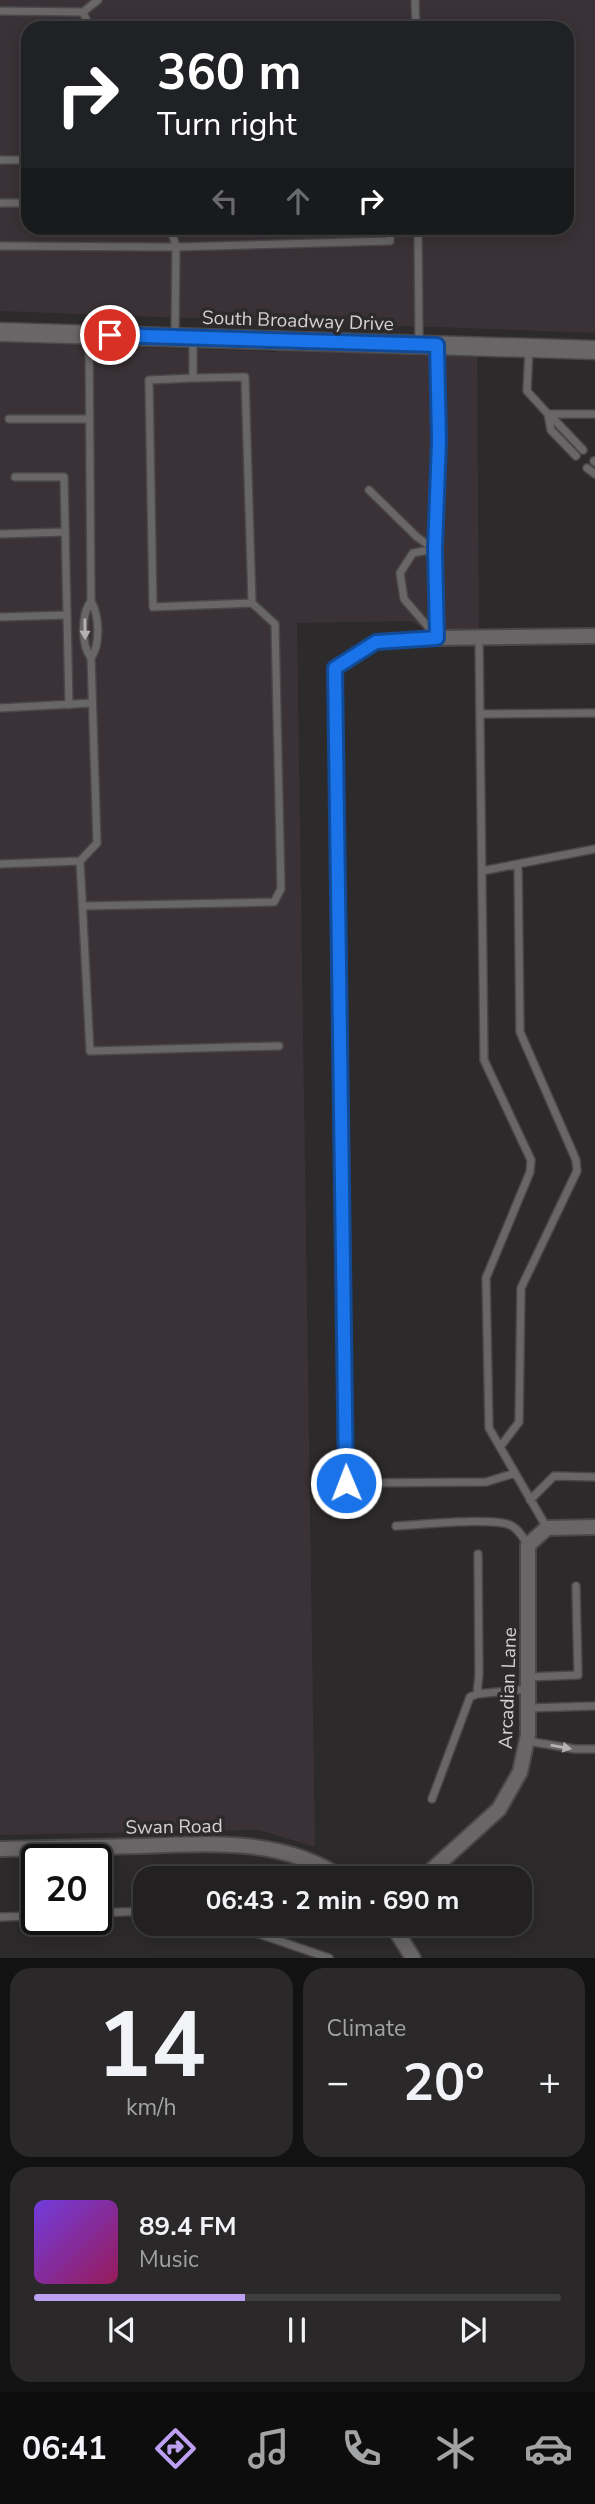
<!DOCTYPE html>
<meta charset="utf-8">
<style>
:root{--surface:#222020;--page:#2a2829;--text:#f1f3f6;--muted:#a2a3a5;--line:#3f3e3e;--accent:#bca0f2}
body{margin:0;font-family:"Nunito Sans",sans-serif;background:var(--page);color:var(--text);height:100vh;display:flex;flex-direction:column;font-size:26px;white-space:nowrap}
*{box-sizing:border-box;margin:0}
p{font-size:23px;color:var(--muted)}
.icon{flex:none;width:38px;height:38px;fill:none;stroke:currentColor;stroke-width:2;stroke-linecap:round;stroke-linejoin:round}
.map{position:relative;height:1958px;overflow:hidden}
.sheet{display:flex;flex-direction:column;gap:10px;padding:10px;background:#131212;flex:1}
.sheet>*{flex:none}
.top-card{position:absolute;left:21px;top:21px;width:553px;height:214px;border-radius:21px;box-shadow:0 4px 18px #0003,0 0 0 2px var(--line);background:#202124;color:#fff;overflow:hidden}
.speed{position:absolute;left:21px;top:1844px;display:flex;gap:14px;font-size:35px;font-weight:700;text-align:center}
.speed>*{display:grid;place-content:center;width:91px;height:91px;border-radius:50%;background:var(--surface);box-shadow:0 4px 18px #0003,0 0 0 2px var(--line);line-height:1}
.speed .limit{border:4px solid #111;border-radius:10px;background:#fff;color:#111}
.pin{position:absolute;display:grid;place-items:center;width:60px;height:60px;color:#fff;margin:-30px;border:4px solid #fff;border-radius:50%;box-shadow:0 2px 7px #0007}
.me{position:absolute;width:77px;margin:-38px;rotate:359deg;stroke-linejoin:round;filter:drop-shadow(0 0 5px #0008)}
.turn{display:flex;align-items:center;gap:24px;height:147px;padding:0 21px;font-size:32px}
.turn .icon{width:91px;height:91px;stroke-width:2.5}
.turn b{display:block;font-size:49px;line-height:60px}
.lanes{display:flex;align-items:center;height:66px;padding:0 21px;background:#0003;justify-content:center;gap:35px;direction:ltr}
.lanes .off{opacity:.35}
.big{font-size:52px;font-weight:700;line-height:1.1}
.sheet .tile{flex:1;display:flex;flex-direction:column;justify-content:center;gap:10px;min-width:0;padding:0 24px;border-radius:21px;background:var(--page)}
.sheet .dial{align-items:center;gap:0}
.dial b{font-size:91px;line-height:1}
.song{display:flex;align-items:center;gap:21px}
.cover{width:84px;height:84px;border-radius:10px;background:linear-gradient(135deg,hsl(260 70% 55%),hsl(330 70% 35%))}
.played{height:7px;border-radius:4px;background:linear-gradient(90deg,var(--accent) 40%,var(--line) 40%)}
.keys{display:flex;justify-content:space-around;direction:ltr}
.heat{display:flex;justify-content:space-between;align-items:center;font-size:38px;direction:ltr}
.sheet .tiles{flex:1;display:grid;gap:10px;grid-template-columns:1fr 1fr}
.tile:last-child{grid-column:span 2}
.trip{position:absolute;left:133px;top:1866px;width:399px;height:70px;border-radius:21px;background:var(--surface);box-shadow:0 4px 18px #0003,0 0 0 2px var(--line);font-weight:700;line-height:70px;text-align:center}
.dock{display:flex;height:112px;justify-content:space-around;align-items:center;background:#0e0d0d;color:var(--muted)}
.dock .icon{width:49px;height:49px}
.dock .active{color:var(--accent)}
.dock b{font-size:32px;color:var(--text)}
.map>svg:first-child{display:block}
.built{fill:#3a3236;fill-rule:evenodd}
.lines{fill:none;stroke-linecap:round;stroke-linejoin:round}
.lane-casing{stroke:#4a4749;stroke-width:10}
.street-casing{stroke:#4a4749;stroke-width:18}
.secondary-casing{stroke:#4a4749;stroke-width:21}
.lane{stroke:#696667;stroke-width:7}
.street{stroke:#696667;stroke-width:14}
.secondary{stroke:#696667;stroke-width:18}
.oneway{fill:#b3b1b2}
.route-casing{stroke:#114b97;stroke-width:18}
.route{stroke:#1a73e8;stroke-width:12}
.labels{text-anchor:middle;stroke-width:7;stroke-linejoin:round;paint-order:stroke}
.street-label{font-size:19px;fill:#d3d1d2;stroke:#2d2a2b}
</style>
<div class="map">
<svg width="595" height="1958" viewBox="0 0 595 1958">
<rect width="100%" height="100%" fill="#2d2a2b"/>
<path class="built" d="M 0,0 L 595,0 L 595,333 L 0,311 ZM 28,28 L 567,28 L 567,228 L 28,228 Z
M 277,340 L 477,346 L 479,637 L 437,638 L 411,621 L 297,623 L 315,1847 L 259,1830 L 0,1835 L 0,342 L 276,352 Z"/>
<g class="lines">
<defs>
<path id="lane" d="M 415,0 L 416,28
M 0,11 L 83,12 L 90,28
M 83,12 L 98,0
M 0,160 L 28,160
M 0,203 L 28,203
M 171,228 L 176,247 L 175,336
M 418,228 L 419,342
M 0,246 L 176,247 L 390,241 L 390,228
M 193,338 L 193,378 L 245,377 L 252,603 L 153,607 L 149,380 L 193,378
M 437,345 L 439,441 L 434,549 L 437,638
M 529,348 L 527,391 L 548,414 L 595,414
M 548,414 L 551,430 L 576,456
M 549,414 L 583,450
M 9,419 L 89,419
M 594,461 L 595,462
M 587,468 L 595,474
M 369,490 L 417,537 L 434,549
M 0,534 L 65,532
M 434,549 L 413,553 L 400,573 L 404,599 L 437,637
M 91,601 C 81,614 81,645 91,658
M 67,615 L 69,705
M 0,617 L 67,615 L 64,477 L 15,477
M 437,638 L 376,642 L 335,668 L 346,1483 L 486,1482 L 515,1473
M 479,638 L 484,1060 L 531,1160 L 530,1172 L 486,1278 L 489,1428 L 547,1528
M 0,708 L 92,703
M 480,714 L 595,713
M 80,861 L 90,1051 L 279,1046
M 0,864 L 80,861 L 97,843 L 91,658 C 101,644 99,615 91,601 L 89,335
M 482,871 L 595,849
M 83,906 L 274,902 L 281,889 L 275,624 L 252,603
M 500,1447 L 519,1422 L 521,1288 L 577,1171 L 576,1160 L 520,1032 L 518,864
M 530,1500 L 554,1476 L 595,1477
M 396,1526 C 420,1525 491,1517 510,1525 C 518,1528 523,1538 528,1545
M 528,1677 L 578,1675 L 576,1586
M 477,1694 L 479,1674 L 478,1554
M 528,1708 L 595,1706
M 527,1741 L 575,1749 L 595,1749
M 432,1799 L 470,1697 L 477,1694 L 528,1689
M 96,1913 L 145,1911
M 0,1917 L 37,1916
M 227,1923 L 329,1958"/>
<path id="street" d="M 437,638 L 595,636
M 0,1849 C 47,1848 93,1847 140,1846 C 210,1844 281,1837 342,1878
M 423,1878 L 499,1809 L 520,1772 L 528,1735 L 528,1545 L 547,1528 L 595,1527
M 391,1923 L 413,1958"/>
<path id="secondary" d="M 0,332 L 595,350"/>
</defs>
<use href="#lane" class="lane-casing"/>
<use href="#street" class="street-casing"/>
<use href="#secondary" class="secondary-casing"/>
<use href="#lane" class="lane"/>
<use href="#street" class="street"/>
<use href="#secondary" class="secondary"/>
</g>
<defs><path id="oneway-solid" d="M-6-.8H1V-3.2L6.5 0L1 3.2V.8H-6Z" transform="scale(1.75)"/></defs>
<g class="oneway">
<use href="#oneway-solid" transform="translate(85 629) rotate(89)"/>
<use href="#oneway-solid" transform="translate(561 1747) rotate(10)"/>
</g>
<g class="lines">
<defs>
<path id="route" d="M 110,335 L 437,345 L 439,441 L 435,549 L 437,638 L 376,642 L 335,668 L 346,1483"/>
</defs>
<use href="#route" class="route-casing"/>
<use href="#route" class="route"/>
</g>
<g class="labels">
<g class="street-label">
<text transform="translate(298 320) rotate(2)" y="7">South Broadway Drive</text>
<text transform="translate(507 1688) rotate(-88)" y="7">Arcadian Lane</text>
<text transform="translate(174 1826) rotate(-1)" y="7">Swan Road</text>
</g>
</g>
</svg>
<div class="speed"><div class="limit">20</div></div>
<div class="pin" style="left:110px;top:335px;background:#d93025"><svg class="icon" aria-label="arrive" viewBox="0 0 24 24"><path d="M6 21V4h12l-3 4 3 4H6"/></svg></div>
<svg class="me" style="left:346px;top:1483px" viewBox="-20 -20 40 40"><circle r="17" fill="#1a73e8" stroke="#fff" stroke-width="3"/><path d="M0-11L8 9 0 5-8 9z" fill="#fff"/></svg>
<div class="trip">06:43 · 2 min · 690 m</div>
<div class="top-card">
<div class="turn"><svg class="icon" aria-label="right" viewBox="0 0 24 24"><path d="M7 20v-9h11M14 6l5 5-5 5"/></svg><div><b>360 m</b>Turn right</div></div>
<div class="lanes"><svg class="icon off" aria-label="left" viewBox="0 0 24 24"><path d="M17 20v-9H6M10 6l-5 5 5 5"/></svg><svg class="icon off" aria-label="ahead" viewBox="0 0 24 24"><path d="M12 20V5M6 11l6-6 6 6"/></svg><svg class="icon" aria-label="right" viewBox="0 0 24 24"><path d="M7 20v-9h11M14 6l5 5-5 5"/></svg></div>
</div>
</div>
<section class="sheet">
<div class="tiles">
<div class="tile dial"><b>14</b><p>km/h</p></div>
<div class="tile"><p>Climate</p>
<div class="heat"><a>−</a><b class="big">20°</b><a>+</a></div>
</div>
<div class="tile">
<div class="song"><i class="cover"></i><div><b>89.4 FM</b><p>Music</p></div></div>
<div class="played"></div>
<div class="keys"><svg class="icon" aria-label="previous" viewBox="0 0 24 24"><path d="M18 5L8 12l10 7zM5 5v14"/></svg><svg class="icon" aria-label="pause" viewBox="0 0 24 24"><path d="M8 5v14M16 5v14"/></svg><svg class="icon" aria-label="next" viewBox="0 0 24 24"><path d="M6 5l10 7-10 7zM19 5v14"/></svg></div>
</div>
</div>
</section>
<nav class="dock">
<b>06:41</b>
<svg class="icon active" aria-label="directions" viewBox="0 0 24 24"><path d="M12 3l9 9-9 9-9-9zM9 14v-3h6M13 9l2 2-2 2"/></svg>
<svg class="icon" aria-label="music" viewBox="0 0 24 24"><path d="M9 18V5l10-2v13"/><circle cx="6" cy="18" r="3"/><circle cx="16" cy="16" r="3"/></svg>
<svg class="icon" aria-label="phone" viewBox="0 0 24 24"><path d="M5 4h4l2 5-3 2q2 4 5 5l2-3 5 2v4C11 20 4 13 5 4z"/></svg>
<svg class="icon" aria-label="climate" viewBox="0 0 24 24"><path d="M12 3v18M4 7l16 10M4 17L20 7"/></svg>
<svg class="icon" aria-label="car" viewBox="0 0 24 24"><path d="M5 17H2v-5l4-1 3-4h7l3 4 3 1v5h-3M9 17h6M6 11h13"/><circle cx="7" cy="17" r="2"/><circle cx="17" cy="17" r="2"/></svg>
</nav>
